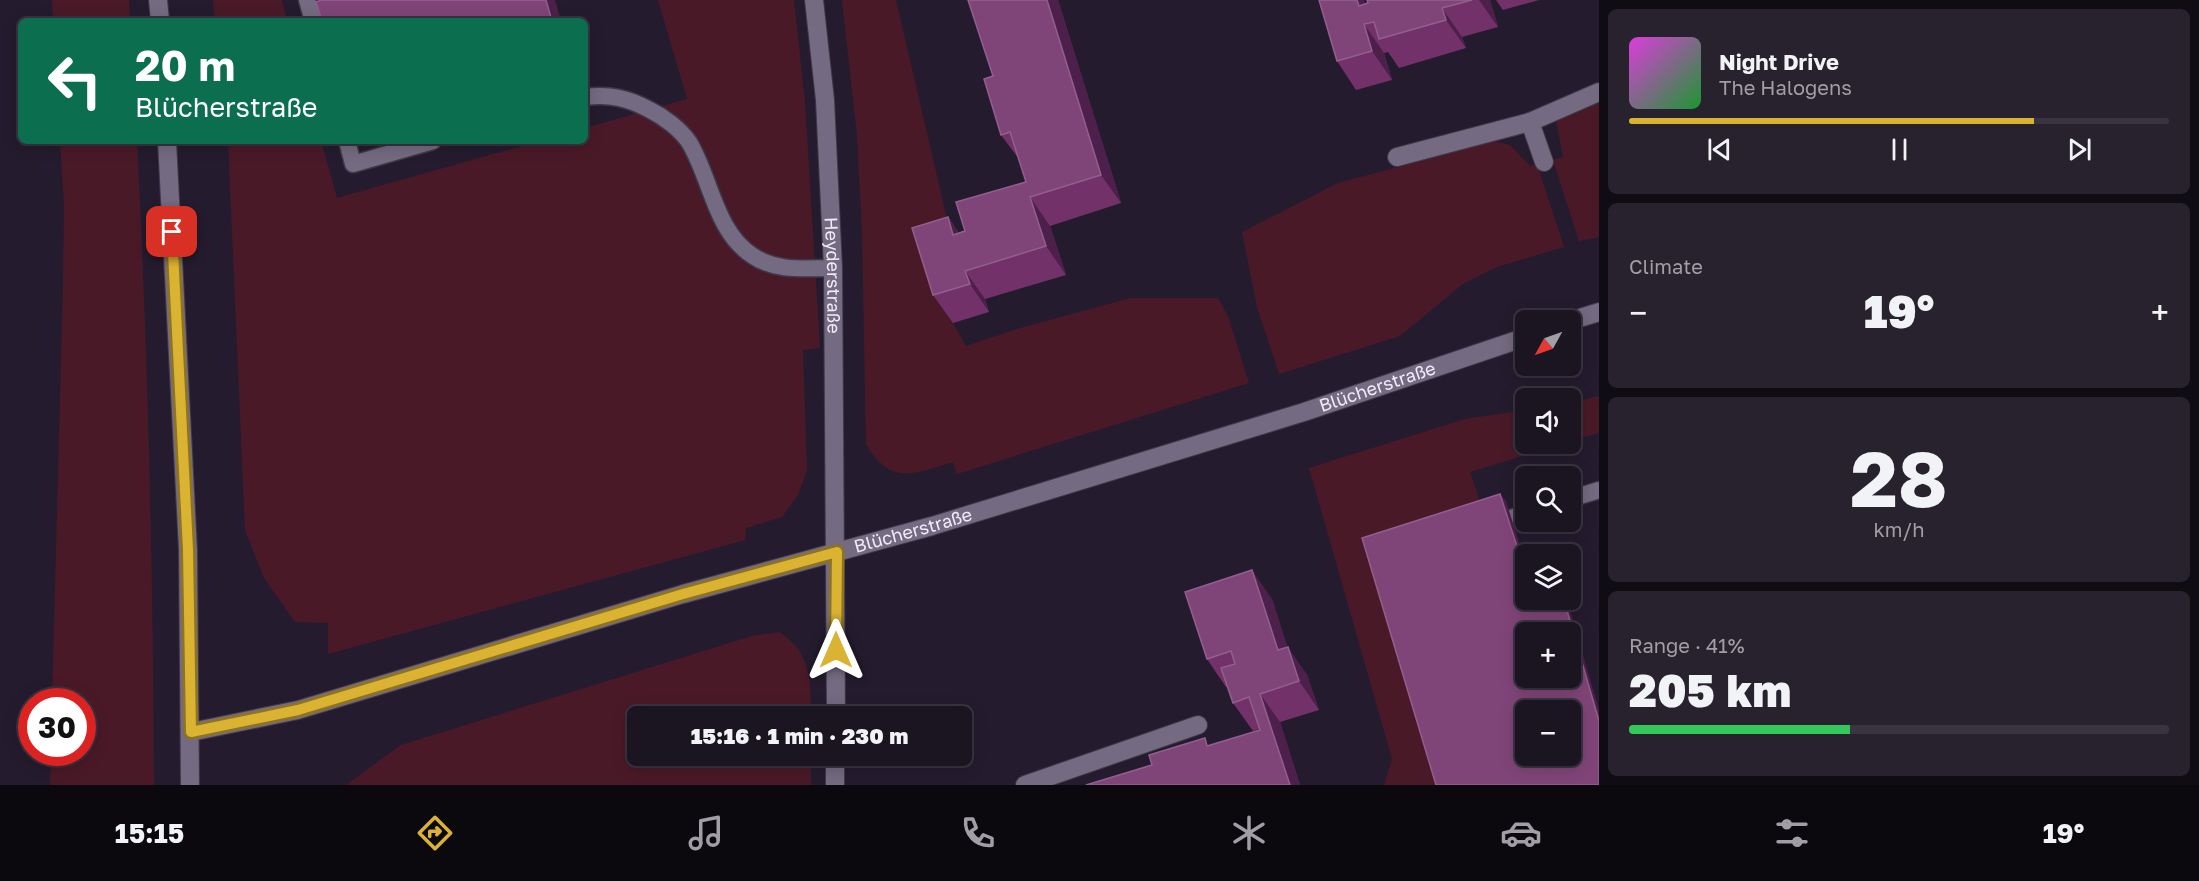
<!DOCTYPE html>
<meta charset="utf-8">
<style>
:root{--surface:#1b1522;--page:#28222f;--text:#f1f3f6;--muted:#a09fa5;--line:#393440;--accent:#dab333}
body{margin:0;font-family:"Golos Text",sans-serif;background:var(--page);color:var(--text);height:100vh;display:flex;flex-direction:column;font-size:22px;white-space:nowrap}
*{box-sizing:border-box;margin:0}
p{font-size:20px;color:var(--muted)}
.icon{flex:none;width:33px;height:33px;fill:none;stroke:currentColor;stroke-width:2;stroke-linecap:round;stroke-linejoin:round}
.map{position:relative;flex:1;overflow:hidden}
.panel{display:flex;flex-direction:column;gap:9px;padding:9px;background:#0f0c13;width:600px}
.panel>*{flex:none}
.banner{position:absolute;left:18px;top:18px;width:570px;height:126px;border-radius:9px;box-shadow:0 3px 15px #0003,0 0 0 2px var(--line);background:#0b6e4f;color:#fff;overflow:hidden}
.needle{width:39px;rotate:230deg}
.tools{position:absolute;left:1515px;top:310px;display:grid;gap:12px}
.tools a{display:grid;place-items:center;width:66px;height:66px;border-radius:9px;background:var(--surface);box-shadow:0 3px 15px #0003,0 0 0 2px var(--line);font-size:30px}
.speed{position:absolute;left:18px;top:688px;display:flex;gap:12px;font-size:30px;font-weight:700;text-align:center}
.speed>*{display:grid;place-content:center;width:78px;height:78px;border-radius:50%;background:var(--surface);box-shadow:0 3px 15px #0003,0 0 0 2px var(--line);line-height:1}
.speed .limit{border:9px solid #d22;background:#fff;color:#111}
.pin{position:absolute;display:grid;place-items:center;width:51px;height:51px;color:#fff;margin:-26px;border-radius:12px;box-shadow:0 3px 9px #0006}
.me{position:absolute;width:66px;margin:-33px;rotate:0deg;stroke-linejoin:round;filter:drop-shadow(0 0 4px #0008)}
.turn{display:flex;align-items:center;gap:21px;height:126px;padding:0 18px;font-size:27px}
.turn .icon{width:78px;height:78px;stroke-width:2.5}
.turn b{display:block;font-size:42px;line-height:51px}
.big{font-size:45px;font-weight:800;line-height:1.1}
.panel .card{flex:1;display:flex;flex-direction:column;justify-content:center;gap:9px;min-width:0;padding:0 21px;border-radius:9px;background:var(--page)}
.panel .dial{align-items:center;gap:0}
.dial b{font-size:78px;line-height:1}
.song{display:flex;align-items:center;gap:18px}
.cover{width:72px;height:72px;border-radius:9px;background:linear-gradient(135deg,hsl(300 70% 55%),hsl(130 70% 35%))}
.played{height:6px;border-radius:3px;background:linear-gradient(90deg,var(--accent) 75%,var(--line) 75%)}
.keys{display:flex;justify-content:space-around;direction:ltr}
.heat{display:flex;justify-content:space-between;align-items:center;font-size:33px;direction:ltr}
.charge{height:9px;border-radius:4px;background:linear-gradient(90deg,#34c759 41%,var(--line) 0)}
.trip{position:absolute;left:627px;top:706px;width:345px;height:60px;border-radius:9px;background:var(--surface);box-shadow:0 3px 15px #0003,0 0 0 2px var(--line);font-weight:800;line-height:60px;text-align:center}
.tabs{display:flex;height:96px;justify-content:space-around;align-items:center;background:#0b080e;color:var(--muted)}
.tabs .icon{width:42px;height:42px}
.tabs .selected{color:var(--accent)}
.tabs b{font-size:27px;color:var(--text)}
main{display:flex;flex:1;min-height:0}
.map>svg:first-child{display:block}
.green{fill:#4a1928}
.lines{fill:none;stroke-linecap:round;stroke-linejoin:round}
.lane-casing{stroke:#403848;stroke-width:19}
.street-casing{stroke:#403848;stroke-width:20}
.secondary-casing{stroke:#403848;stroke-width:20}
.lane{stroke:#746a81;stroke-width:16}
.street{stroke:#746a81;stroke-width:18}
.secondary{stroke:#746a81;stroke-width:18}
.wall{fill:#733169}
.shaded-wall{fill:#4d204b}
.building{fill:#804578;stroke:#925f8c;stroke-width:1.5;fill-rule:evenodd}
.route-casing{stroke:#8e7421;stroke-width:15}
.route{stroke:#dab333;stroke-width:10}
.labels{text-anchor:middle;stroke-width:6;stroke-linejoin:round;paint-order:stroke}
.street-label{font-size:18px;fill:#f1ebf8;stroke:#1b1324}
</style>
<main>
<div class="map">
<svg width="1599" height="785" viewBox="0 0 1599 785">
<rect width="100%" height="100%" fill="#241c2e"/>
<path class="green" d="M 52,0 L 129,0 L 130,21 L 53,21 Z
M 213,0 L 282,0 L 287,21 L 215,21 Z
M 658,0 L 794,0 L 805,102 L 820,348 L 803,350 L 807,470 L 798,495 L 782,517 L 746,528 L 745,540 L 328,654 L 328,623 L 295,622 L 264,578 L 245,530 L 228,141 L 321,141 L 337,198 L 539,141 L 585,141 L 585,128 L 687,99 Z
M 842,0 L 896,0 L 954,249 L 953,323 L 966,346 L 1020,328 L 1131,298 L 1218,298 L 1228,316 L 1249,383 L 957,474 L 953,462 C 913,474 891,486 866,444 L 862,232 L 857,135 Z
M 1599,103 L 1599,237 L 1579,241 L 1553,160 L 1563,157 L 1556,121 Z
M 60,141 L 137,141 C 148,356 153,570 154,785 L 50,785 L 51,753 L 82,753 L 82,702 L 52,702 L 63,285 L 64,204 Z
M 1495,141 L 1510,145 L 1530,166 L 1537,164 L 1564,247 L 1497,267 L 1464,283 L 1400,336 L 1279,374 L 1257,307 L 1242,232 L 1338,183 Z
M 1599,396 L 1599,433 L 1571,441 L 1571,403 Z
M 1525,410 L 1526,444 L 1562,444 L 1470,472 L 1482,508 L 1439,785 L 1384,785 L 1392,759 L 1309,468 L 1465,419 Z
M 779,632 C 813,654 810,680 811,717 L 638,717 L 638,756 L 811,756 L 811,785 L 346,785 L 401,745 L 752,636 Z"/>
<g class="lines">
<defs>
<path id="lane" d="M 307,0 L 313,21
M 585,97 C 610,94 628,98 650,110 C 664,117 680,129 689,142 C 711,178 715,232 753,256 C 777,272 805,268 833,268
M 347,141 L 353,164 L 433,141
M 1570,499 L 1599,490
M 1511,518 L 1526,513"/>
<g id="street">
<path id="s1" d="M 814,0 L 825,100 L 833,268 L 836,717"/>
<path d="M 1530,122 L 1544,162"/>
<path d="M 1397,157 L 1530,122 L 1599,92"/>
<path d="M 835,785 L 835,756"/>
<path d="M 1025,785 L 1198,725"/>
</g>
<g id="secondary">
<path d="M 158,0 L 160,21"/>
<path d="M 167,141 L 188,550 L 190,785"/>
<path d="M 1570,321 L 1599,312"/>
<path id="s2" d="M 191,732 L 298,710 L 683,594 L 932,526 L 1304,412 L 1526,337"/>
</g>
</defs>
<use href="#lane" class="lane-casing"/>
<use href="#street" class="street-casing"/>
<use href="#secondary" class="secondary-casing"/>
<use href="#lane" class="lane"/>
<use href="#street" class="street"/>
<use href="#secondary" class="secondary"/>
</g>
<path class="wall" d="M 1058,0 L 1121,203 L 1050,226 L 1066,275 L 985,299 L 989,312 L 953,323 L 933,295 L 948,217 L 959,233 L 965,231 L 1026,182 L 1019,159 L 1001,135 L 993,76 Z
M 1319,0 L 1363,0 L 1366,4 L 1368,3 L 1367,0 L 1490,0 L 1498,27 L 1462,37 L 1466,48 L 1399,68 L 1388,52 L 1384,53 L 1392,80 L 1356,90 L 1337,61 Z
M 1496,0 L 1539,0 L 1503,10 Z
M 1272,599 L 1287,647 L 1307,675 L 1319,710 L 1280,722 L 1300,785 L 1086,785 L 1260,730 L 1259,729 L 1253,731 L 1233,703 L 1228,687 L 1226,687 L 1207,659 Z"/>
<path class="shaded-wall" d="M 546,0 L 555,0 L 561,21 L 552,21 Z
M 1047,0 L 1058,0 L 1121,203 L 1101,175 Z
M 1357,0 L 1363,0 L 1373,14 L 1359,6 Z
M 1479,0 L 1490,0 L 1498,27 Z
M 1442,8 L 1462,37 L 1466,48 L 1446,20 Z
M 1364,24 L 1384,53 L 1392,80 L 1372,51 Z
M 1030,197 L 1050,226 L 1066,275 L 1046,246 Z
M 948,217 L 968,246 L 953,235 Z
M 965,271 L 985,299 L 989,312 L 970,284 Z
M 1500,494 L 1506,501 L 1526,565 L 1526,574 Z
M 1252,570 L 1272,599 L 1298,679 L 1278,650 Z
M 1564,600 L 1567,600 L 1599,710 L 1599,721 Z
M 1288,647 L 1307,675 L 1319,710 L 1299,681 Z
M 1260,694 L 1280,722 L 1300,785 L 1290,785 Z"/>
<path class="building" d="M 321,0 L 546,0 L 552,21 L 322,21 L 316,2 Z
M 968,0 L 1047,0 L 1101,175 L 1030,197 L 1046,246 L 965,271 L 970,284 L 933,295 L 912,228 L 948,217 L 953,235 L 965,231 L 956,202 L 1026,182 L 1010,132 L 1001,135 L 984,79 L 993,76 Z
M 1319,0 L 1357,0 L 1359,6 L 1368,3 L 1367,0 L 1472,0 L 1442,8 L 1446,20 L 1379,39 L 1374,22 L 1364,24 L 1372,51 L 1337,61 Z
M 1500,494 L 1526,574 L 1526,600 L 1564,600 L 1599,721 L 1599,785 L 1436,785 L 1362,538 ZM 1526,633 L 1570,633 L 1570,678 L 1526,678 ZM 1526,711 L 1570,711 L 1570,756 L 1526,756 Z
M 1252,570 L 1278,650 L 1288,647 L 1299,681 L 1260,694 L 1290,785 L 1086,785 L 1152,765 L 1149,755 L 1205,738 L 1207,746 L 1260,730 L 1249,697 L 1233,703 L 1221,668 L 1235,664 L 1231,651 L 1207,659 L 1185,592 Z"/>
<g class="lines">
<defs>
<path id="route" d="M 172,232 L 188,550 L 191,732 L 298,710 L 683,594 L 837,552 L 836,650"/>
</defs>
<use href="#route" class="route-casing"/>
<use href="#route" class="route"/>
</g>
<g class="labels">
<g class="street-label">
<text dy="6" stroke="none"><textPath href="#s1" startOffset="276">Heyderstraße</textPath></text>
<text dy="6" stroke="none"><textPath href="#s2" startOffset="1236">Blücherstraße</textPath></text>
<text dy="6" stroke="none"><textPath href="#s2" startOffset="750">Blücherstraße</textPath></text>
</g>
</g>
</svg>
<div class="tools">
<a><svg class="needle" viewBox="-14 -14 28 28"><path d="M0-13l5 13h-10z" fill="#e53935"/><path d="M0 13l5-13h-10z" fill="#a09fa5"/></svg></a>
<a><svg class="icon" aria-label="sound" viewBox="0 0 24 24"><path d="M4 9h4l5-4v14l-5-4H4zM17 9q2 3 0 6"/></svg></a>
<a><svg class="icon" aria-label="search" viewBox="0 0 24 24"><circle cx="10" cy="10" r="6"/><path d="M15 15l6 6"/></svg></a>
<a><svg class="icon" aria-label="layers" viewBox="0 0 24 24"><path d="M12 4l9 5-9 5-9-5zM3 14l9 5 9-5"/></svg></a>
<a>+</a>
<a>−</a>
</div>
<div class="speed"><div class="limit">30</div></div>
<div class="pin" style="left:172px;top:232px;background:#d93025"><svg class="icon" aria-label="arrive" viewBox="0 0 24 24"><path d="M6 21V4h12l-3 4 3 4H6"/></svg></div>
<svg class="me" style="left:836px;top:650px" viewBox="-20 -20 40 40"><path d="M0-17L14 15 0 8-14 15z" fill="#dab333" stroke="#fff" stroke-width="4"/></svg>
<div class="trip">15:16 · 1 min · 230 m</div>
<div class="banner">
<div class="turn"><svg class="icon" aria-label="left" viewBox="0 0 24 24"><path d="M17 20v-9H6M10 6l-5 5 5 5"/></svg><div><b>20 m</b>Blücherstraße</div></div>
</div>
</div>
<section class="panel">
<div class="card">
<div class="song"><i class="cover"></i><div><b>Night Drive</b><p>The Halogens</p></div></div>
<div class="played"></div>
<div class="keys"><svg class="icon" aria-label="previous" viewBox="0 0 24 24"><path d="M18 5L8 12l10 7zM5 5v14"/></svg><svg class="icon" aria-label="pause" viewBox="0 0 24 24"><path d="M8 5v14M16 5v14"/></svg><svg class="icon" aria-label="next" viewBox="0 0 24 24"><path d="M6 5l10 7-10 7zM19 5v14"/></svg></div>
</div>
<div class="card"><p>Climate</p>
<div class="heat"><a>−</a><b class="big">19°</b><a>+</a></div>
</div>
<div class="card dial"><b>28</b><p>km/h</p></div>
<div class="card"><p>Range · 41%</p><b class="big">205 km</b><div class="charge"></div></div>
</section>
</main>
<nav class="tabs">
<b>15:15</b>
<svg class="icon selected" aria-label="directions" viewBox="0 0 24 24"><path d="M12 3l9 9-9 9-9-9zM9 14v-3h6M13 9l2 2-2 2"/></svg>
<svg class="icon" aria-label="music" viewBox="0 0 24 24"><path d="M9 18V5l10-2v13"/><circle cx="6" cy="18" r="3"/><circle cx="16" cy="16" r="3"/></svg>
<svg class="icon" aria-label="phone" viewBox="0 0 24 24"><path d="M5 4h4l2 5-3 2q2 4 5 5l2-3 5 2v4C11 20 4 13 5 4z"/></svg>
<svg class="icon" aria-label="climate" viewBox="0 0 24 24"><path d="M12 3v18M4 7l16 10M4 17L20 7"/></svg>
<svg class="icon" aria-label="car" viewBox="0 0 24 24"><path d="M5 17H2v-5l4-1 3-4h7l3 4 3 1v5h-3M9 17h6M6 11h13"/><circle cx="7" cy="17" r="2"/><circle cx="17" cy="17" r="2"/></svg>
<svg class="icon" aria-label="filters" viewBox="0 0 24 24"><path d="M4 7h16M4 17h16"/><circle cx="9" cy="7" r="2"/><circle cx="15" cy="17" r="2"/></svg>
<b>19°</b>
</nav>
